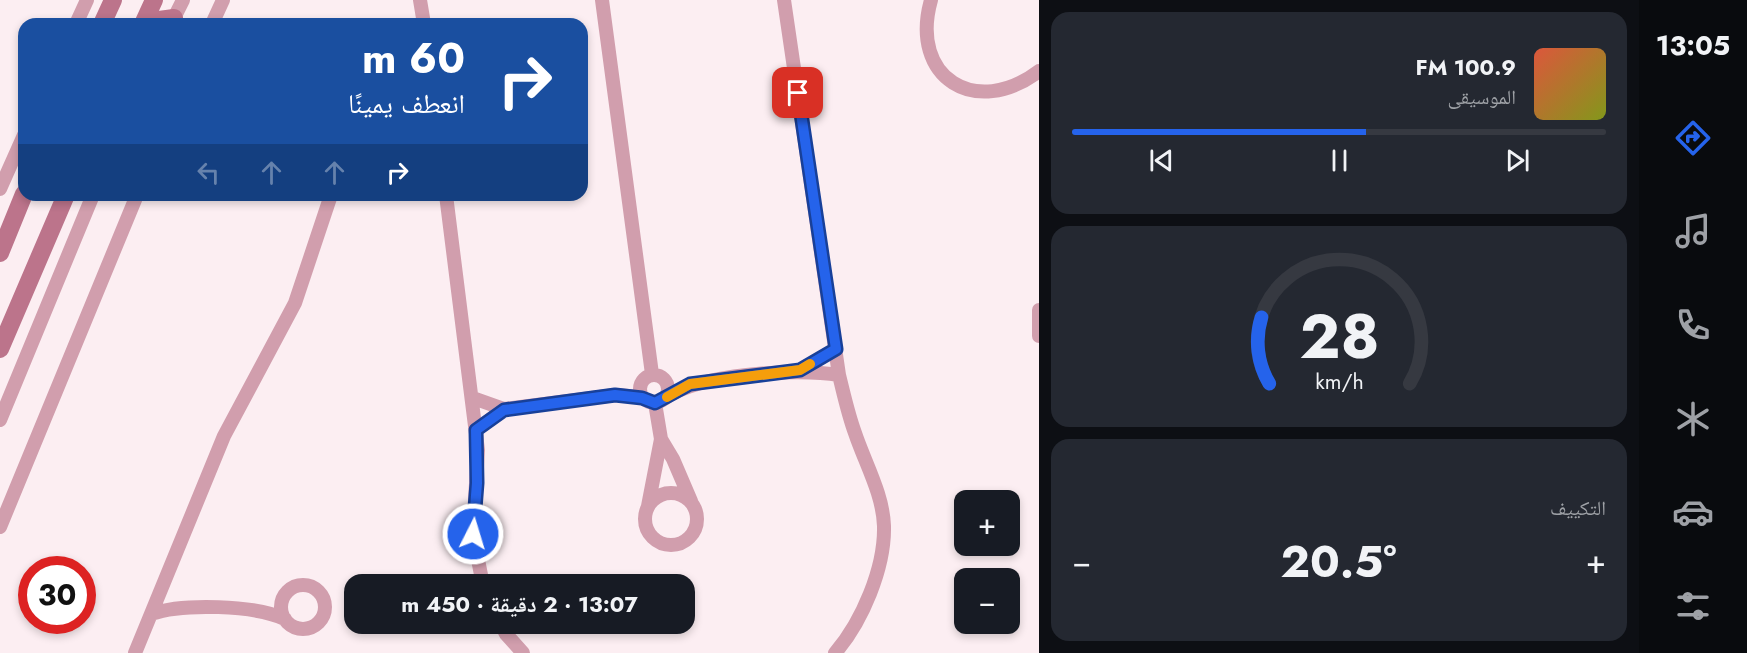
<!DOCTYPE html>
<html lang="ar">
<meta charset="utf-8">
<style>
:root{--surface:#171b24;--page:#242831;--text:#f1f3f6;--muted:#9ea1a6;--line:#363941;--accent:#2563eb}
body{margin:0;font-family:Jost,"Noto Naskh Arabic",sans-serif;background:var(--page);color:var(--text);direction:rtl;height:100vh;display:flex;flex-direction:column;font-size:22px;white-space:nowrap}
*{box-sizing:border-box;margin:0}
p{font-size:20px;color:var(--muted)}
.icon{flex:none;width:33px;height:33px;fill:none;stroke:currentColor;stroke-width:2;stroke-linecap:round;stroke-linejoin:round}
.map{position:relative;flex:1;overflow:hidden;direction:ltr}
.drawer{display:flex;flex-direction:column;gap:12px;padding:12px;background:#0d0f14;width:600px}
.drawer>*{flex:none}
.banner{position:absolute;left:18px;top:18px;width:570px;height:183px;border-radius:18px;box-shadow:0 3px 9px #0003;direction:rtl;background:#1a4fa0;color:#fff;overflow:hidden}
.controls{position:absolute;left:954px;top:490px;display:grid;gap:12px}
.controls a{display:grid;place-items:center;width:66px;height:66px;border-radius:12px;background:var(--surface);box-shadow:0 3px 9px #0003;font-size:30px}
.speed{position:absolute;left:18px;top:556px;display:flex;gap:12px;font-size:30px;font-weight:700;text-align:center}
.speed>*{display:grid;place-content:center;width:78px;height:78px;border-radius:50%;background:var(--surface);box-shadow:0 3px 9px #0003;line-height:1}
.speed .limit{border:9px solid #d22;background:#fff;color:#111}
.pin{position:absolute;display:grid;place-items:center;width:51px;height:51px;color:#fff;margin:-26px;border-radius:12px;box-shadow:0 3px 9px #0006}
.me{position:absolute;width:66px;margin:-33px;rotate:5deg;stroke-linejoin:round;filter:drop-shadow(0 0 4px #0008)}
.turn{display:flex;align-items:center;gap:21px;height:126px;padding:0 24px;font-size:27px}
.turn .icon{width:78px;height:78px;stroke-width:2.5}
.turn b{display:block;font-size:42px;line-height:51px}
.lanes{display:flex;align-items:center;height:57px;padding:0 24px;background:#0003;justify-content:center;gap:30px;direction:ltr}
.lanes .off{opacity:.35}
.big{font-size:45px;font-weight:700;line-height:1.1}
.drawer .tile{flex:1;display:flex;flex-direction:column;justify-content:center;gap:9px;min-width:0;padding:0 21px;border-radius:18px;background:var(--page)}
.drawer .dial{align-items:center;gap:0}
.dial svg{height:156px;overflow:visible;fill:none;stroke:var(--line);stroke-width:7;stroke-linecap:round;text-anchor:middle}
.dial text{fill:var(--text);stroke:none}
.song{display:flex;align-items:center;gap:18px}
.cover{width:72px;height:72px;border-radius:9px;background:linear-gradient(135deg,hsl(10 70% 55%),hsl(70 70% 35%))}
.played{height:6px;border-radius:3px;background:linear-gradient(90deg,var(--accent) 55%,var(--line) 55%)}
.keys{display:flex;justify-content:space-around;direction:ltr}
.heat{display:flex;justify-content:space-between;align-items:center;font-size:33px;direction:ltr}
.trip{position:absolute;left:344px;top:574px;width:351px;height:60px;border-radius:18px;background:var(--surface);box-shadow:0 3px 9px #0003;font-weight:700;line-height:60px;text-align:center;direction:rtl}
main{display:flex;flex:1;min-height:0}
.menu{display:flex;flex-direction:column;width:108px;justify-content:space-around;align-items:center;background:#090b0e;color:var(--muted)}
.menu .icon{width:42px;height:42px}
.menu .current{color:var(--accent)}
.menu b{font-size:27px;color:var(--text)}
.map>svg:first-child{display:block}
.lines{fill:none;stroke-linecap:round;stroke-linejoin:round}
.street{stroke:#d19ead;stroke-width:14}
.secondary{stroke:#bc748b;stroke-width:18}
.route-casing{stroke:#184099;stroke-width:15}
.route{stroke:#2563eb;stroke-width:10}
.slow{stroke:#f59e0b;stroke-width:10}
</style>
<main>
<nav class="menu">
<b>13:05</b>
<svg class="icon current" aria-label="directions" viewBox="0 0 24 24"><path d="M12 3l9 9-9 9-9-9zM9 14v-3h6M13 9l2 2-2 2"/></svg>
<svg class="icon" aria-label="music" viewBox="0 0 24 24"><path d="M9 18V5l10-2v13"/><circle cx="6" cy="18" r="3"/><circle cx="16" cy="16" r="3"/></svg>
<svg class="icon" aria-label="phone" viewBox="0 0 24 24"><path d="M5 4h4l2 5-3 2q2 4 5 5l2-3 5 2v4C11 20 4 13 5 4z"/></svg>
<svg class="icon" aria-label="climate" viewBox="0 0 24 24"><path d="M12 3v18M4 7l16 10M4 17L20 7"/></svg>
<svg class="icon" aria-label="car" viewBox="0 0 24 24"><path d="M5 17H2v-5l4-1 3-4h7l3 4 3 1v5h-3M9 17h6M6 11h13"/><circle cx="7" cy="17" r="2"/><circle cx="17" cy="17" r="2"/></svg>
<svg class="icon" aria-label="filters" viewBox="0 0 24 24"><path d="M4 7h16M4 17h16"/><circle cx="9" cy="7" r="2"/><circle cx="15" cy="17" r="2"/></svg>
</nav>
<section class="drawer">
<div class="tile">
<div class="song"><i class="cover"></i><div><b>100.9 FM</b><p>الموسيقى</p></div></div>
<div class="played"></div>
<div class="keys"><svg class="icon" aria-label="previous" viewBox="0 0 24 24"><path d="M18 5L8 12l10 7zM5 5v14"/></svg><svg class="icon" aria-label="pause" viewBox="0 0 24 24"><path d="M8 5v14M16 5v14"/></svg><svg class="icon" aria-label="next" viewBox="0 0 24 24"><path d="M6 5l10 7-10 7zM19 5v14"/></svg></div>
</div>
<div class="tile dial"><svg viewBox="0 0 100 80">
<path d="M14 69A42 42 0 1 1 86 69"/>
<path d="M14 69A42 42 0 0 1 10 35" stroke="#2563eb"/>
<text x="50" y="56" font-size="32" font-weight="700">28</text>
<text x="50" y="72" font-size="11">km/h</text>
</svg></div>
<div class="tile"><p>التكييف</p>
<div class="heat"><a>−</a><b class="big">20.5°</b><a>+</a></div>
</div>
</section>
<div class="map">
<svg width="1039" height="653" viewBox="0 0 1039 653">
<rect width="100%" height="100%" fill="#fceef2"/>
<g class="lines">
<path class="street" d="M 420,0 L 424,24
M 602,0 L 652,374
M 784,0 L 839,375 C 844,395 848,414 855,433 C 865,463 883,494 884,526 C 885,568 862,622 835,653
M 931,0 C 909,78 976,119 1039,71
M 76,24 L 87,0
M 171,24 L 183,0
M 212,24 L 223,0
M 0,189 L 24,135
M 446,195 L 478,450 L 473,534 L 483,585
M 1039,310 L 1039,336
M 800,370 L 836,349
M640 389a14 14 0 1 1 28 0a14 14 0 1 1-28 0Z
M 473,398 L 504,409
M 664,399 C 700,373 796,368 839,375
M 655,403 L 661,439 L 673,459 L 691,501
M 0,420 L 93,195
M 476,430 L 504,409 L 615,395 L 642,397
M645 519a26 26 0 1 1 52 0a26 26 0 1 1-52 0Z
M 648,506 L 661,439
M 0,527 L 137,195
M281 607a22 22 0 1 1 44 0a22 22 0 1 1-44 0Z
M 151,614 C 183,603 254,605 285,619
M 501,624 L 506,634 L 523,653
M 135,653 L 224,436 L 295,303 L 331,195"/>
<path class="secondary" d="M 144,22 L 174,18
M 102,24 L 113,0
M 143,24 L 154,0
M 0,253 L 24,194
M 0,349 L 66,195"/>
</g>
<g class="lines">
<defs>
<path id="route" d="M 473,534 L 477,483 L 476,430 L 504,410 L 615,395 L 642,398 L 655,403 L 690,384 L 800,370 L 836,349 L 798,93"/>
</defs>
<use href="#route" class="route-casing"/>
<use href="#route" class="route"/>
<path class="slow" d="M 667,397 L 690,384 L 800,370 L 810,364"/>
</g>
</svg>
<div class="controls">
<a>+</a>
<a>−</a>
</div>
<div class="speed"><div class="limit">30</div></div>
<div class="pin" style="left:798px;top:93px;background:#d93025"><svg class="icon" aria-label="arrive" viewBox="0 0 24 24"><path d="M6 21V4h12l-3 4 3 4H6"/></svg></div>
<svg class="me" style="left:473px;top:534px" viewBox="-20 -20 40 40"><circle r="17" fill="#2563eb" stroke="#fff" stroke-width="3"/><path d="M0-11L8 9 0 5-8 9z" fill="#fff"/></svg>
<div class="trip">13:07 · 2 دقيقة · 450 m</div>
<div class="banner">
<div class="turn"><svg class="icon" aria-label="right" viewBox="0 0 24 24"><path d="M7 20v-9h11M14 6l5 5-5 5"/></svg><div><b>60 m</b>انعطف يمينًا</div></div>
<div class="lanes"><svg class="icon off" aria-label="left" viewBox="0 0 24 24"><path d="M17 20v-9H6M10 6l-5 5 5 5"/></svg><svg class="icon off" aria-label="ahead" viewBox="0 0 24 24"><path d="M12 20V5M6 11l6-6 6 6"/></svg><svg class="icon off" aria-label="ahead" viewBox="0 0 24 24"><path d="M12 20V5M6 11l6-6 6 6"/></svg><svg class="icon" aria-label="right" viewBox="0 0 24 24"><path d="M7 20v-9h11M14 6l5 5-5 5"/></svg></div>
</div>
</div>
</main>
